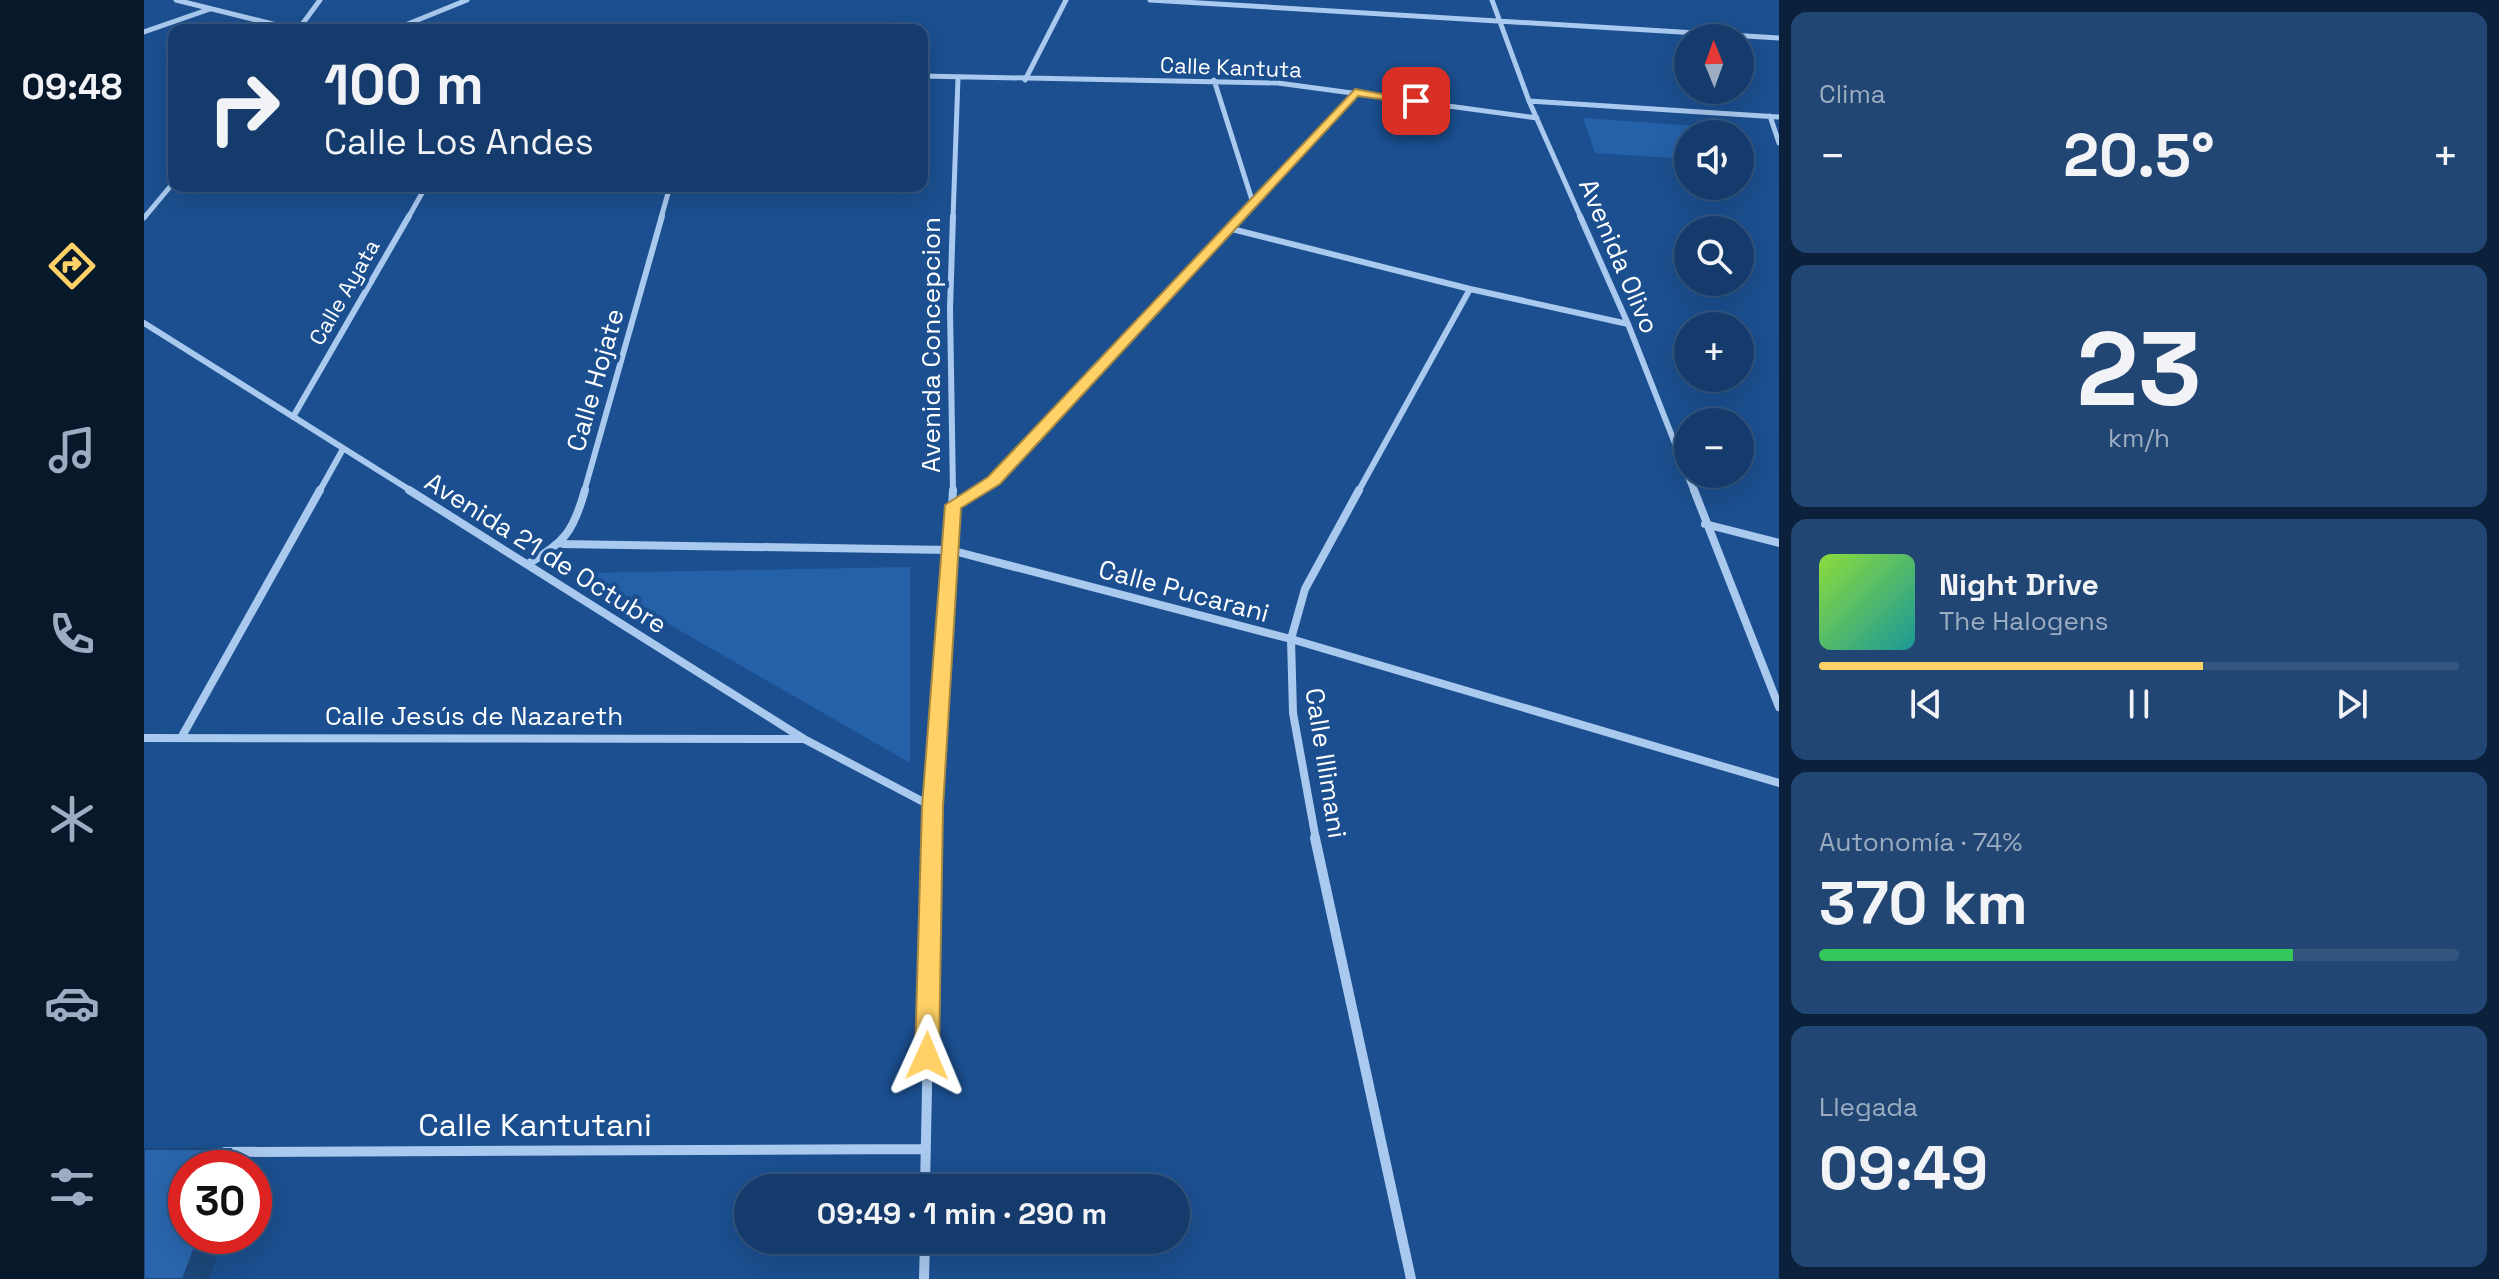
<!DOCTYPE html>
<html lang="es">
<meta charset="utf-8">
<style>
:root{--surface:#143b6b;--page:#214673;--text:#f1f3f6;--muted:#9dadc1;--line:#33557e;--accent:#ffd166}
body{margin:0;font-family:"Space Grotesk",sans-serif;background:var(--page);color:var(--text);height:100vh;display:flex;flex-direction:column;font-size:30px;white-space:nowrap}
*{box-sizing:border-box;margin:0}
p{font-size:26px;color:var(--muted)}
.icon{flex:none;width:44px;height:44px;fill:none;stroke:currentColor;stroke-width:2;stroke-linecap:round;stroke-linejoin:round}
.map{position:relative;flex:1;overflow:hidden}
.drawer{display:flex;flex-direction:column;gap:12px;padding:12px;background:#0b203b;width:720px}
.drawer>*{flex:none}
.top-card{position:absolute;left:24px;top:24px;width:760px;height:168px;border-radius:16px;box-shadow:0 8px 32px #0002,0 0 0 2px var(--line);background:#143b6b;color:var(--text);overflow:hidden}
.needle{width:52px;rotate:359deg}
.buttons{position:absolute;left:1530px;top:24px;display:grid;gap:16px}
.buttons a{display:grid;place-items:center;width:80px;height:80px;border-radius:50%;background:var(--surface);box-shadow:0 8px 32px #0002,0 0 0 2px var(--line);font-size:40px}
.speed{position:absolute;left:24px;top:1150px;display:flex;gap:16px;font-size:40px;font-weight:700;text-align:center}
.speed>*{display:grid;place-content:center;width:104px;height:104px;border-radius:50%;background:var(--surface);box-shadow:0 8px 32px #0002,0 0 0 2px var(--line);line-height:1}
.speed .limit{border:12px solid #d22;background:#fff;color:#111}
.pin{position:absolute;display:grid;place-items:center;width:68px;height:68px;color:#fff;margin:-34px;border-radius:16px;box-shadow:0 4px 12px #0006}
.me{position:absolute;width:88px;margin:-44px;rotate:1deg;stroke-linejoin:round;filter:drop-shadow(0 0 6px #0008)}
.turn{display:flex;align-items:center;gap:28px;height:168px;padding:0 24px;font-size:36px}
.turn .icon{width:104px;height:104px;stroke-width:2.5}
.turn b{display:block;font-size:56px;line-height:68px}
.big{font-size:60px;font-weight:600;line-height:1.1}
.drawer .tile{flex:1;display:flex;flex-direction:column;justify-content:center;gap:12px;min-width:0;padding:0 28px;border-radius:16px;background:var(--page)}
.drawer .dial{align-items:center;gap:0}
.dial b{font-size:104px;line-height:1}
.song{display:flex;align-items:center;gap:24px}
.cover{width:96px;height:96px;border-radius:12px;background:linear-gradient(135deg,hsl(90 70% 55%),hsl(180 70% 35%))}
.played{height:8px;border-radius:4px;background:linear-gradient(90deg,var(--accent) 60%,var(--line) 60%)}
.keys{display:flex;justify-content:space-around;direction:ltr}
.heat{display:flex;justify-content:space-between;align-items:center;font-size:44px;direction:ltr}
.charge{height:12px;border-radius:6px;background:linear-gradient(90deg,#34c759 74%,var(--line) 0)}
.trip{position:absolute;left:590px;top:1174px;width:456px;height:80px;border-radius:40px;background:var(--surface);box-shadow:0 8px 32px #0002,0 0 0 2px var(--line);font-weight:600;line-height:80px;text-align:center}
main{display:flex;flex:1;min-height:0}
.tab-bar{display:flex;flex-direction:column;width:144px;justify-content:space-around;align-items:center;background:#08182b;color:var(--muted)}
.tab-bar .icon{width:56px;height:56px}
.tab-bar .selected{color:var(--accent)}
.tab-bar b{font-size:36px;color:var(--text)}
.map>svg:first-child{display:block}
.green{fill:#2461a8}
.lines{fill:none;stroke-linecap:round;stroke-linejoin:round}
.minor-far3{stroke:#a9c9ee;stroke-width:5}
.minor-far2{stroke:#a9c9ee;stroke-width:6}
.minor-far1{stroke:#a9c9ee;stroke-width:8}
.minor{stroke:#a9c9ee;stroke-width:10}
.shaded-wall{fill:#1d4779}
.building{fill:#2a66ad;stroke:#1d4779;stroke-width:2}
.route{fill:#ffd166;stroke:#a68842;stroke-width:2}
.labels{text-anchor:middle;stroke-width:8;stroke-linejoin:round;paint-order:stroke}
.far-street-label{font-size:22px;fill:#fff;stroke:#1b4f8f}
.street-label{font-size:26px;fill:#fff;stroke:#1b4f8f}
.near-street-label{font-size:32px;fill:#fff;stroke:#1b4f8f}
</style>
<main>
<nav class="tab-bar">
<b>09:48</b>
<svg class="icon selected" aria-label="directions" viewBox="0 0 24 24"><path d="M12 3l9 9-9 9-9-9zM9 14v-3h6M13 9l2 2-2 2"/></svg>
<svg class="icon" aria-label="music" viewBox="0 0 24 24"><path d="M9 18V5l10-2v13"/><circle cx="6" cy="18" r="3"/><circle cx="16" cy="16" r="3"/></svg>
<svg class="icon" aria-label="phone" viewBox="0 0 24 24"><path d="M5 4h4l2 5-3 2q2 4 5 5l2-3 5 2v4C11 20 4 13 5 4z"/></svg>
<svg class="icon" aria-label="climate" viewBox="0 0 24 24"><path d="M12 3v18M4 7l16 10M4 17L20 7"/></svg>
<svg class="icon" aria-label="car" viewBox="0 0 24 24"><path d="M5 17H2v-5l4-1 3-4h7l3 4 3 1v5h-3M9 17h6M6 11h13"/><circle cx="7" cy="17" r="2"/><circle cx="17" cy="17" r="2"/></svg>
<svg class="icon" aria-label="filters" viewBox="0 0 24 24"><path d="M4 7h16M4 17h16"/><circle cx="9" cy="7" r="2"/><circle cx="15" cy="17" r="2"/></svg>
</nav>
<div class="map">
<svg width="1635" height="1279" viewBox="0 0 1635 1279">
<rect width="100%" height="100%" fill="#1b4f8f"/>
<path class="green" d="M 1439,118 L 1582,128 L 1585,134 L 1544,134 L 1544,159 L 1451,153 Z
M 766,567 L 766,763 L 436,573 Z"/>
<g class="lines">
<path class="minor-far3" d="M 32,0 L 153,30
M 1006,0 L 1635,38
M 1348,0 L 1385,101 L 1437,218
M 154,30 L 176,0
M 249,30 L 323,0
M 0,32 L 66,9
M 778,76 L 1134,83 L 1393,118
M 881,80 L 922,0
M 1070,80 L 1108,200
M 1385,101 L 1635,117
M 1626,116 L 1635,143
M 0,218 L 30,182
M 264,218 L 282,186
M 517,218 L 526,186
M 809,218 L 814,78
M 1094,218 L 1211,92"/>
<path class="minor-far2" d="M 1436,216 L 1484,324 L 1550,492
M 1084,228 L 1326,289 L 1484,324
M 0,323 L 269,492
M 149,417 L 265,216
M 175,492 L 199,449
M 440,492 L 518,216
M 809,492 L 806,309 L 809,216
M 831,492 L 850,481 L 1096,216
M 1214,492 L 1326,289"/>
<path class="minor-far1" d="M 265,490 L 660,739 L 789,807
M 1550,490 L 1635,707
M 809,505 L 834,490
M 1561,524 L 1635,543
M 417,544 L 806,550 L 1147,639 L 1635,783
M 384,564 C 421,541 429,533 441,490
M 0,738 L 659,739
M 37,738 L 176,490
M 788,840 L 809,490
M 1172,840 L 1149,713 L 1147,639 L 1161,589 L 1215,490"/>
<path class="minor" d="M 1171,838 L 1267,1279
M 81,1152 L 781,1149
M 781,1188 L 788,838
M 780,1279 L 781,1240"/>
</g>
<path class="shaded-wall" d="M 87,1149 L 102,1168 L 80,1168 Z
M 55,1236 L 80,1236 L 65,1279 L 39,1279 Z"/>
<path class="building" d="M 0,1149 L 87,1149 L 80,1168 L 42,1168 L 42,1236 L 55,1236 L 39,1279 L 0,1279 Z"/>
<path class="route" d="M 1211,89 L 1277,101 L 1272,104 L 1214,96 L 856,484 L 817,508 L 799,807 L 795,1056 L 791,1064 L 783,1067 L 775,1064 L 771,1056 L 778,807 L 801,505 L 844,477 Z"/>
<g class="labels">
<g class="far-street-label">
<text transform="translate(1087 67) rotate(2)" y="8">Calle Kantuta</text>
<text transform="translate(200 292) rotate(-60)" y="8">Calle Ayata</text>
</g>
<g class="street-label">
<text transform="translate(1475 256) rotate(67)" y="9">Avenida Olivo</text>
<text transform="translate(787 345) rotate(-90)" y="9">Avenida Concepcion</text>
<text transform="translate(451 380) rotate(-74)" y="9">Calle Hojate</text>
<text transform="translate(402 553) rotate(32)" y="9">Avenida 21 de Octubre</text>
<text transform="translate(1040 591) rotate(15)" y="9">Calle Pucarani</text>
<text x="330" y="725">Calle Jesús de Nazareth</text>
<text transform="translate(1182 763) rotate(81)" y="9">Calle Illimani</text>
</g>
<g class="near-street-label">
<text x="391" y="1136">Calle Kantutani</text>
</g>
</g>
</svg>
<div class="buttons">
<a><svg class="needle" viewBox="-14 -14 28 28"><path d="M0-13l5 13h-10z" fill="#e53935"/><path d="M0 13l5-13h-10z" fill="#9dadc1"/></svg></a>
<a><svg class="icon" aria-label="sound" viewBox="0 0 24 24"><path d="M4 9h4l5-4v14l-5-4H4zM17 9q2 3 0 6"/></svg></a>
<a><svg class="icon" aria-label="search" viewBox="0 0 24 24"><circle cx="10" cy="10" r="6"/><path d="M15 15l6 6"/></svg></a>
<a>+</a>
<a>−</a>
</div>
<div class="speed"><div class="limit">30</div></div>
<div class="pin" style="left:1272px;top:101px;background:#d93025"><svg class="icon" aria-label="arrive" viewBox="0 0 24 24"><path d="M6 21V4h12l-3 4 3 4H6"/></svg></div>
<svg class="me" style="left:783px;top:1056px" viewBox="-20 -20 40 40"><path d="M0-17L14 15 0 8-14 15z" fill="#ffd166" stroke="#fff" stroke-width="4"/></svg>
<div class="trip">09:49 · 1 min · 290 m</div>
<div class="top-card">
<div class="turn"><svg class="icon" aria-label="right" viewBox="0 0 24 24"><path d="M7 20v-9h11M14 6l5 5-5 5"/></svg><div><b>100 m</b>Calle Los Andes</div></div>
</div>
</div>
<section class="drawer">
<div class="tile"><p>Clima</p>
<div class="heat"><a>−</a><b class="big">20.5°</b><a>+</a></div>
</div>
<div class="tile dial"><b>23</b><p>km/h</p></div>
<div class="tile">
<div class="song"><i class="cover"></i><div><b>Night Drive</b><p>The Halogens</p></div></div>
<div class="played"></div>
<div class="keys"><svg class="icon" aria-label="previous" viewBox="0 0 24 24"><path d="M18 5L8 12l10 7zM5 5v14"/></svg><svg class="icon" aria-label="pause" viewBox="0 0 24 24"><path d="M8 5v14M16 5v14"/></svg><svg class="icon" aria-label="next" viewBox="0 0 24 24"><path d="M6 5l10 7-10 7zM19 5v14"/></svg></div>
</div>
<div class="tile"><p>Autonomía · 74%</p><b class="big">370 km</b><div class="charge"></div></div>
<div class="tile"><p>Llegada</p><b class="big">09:49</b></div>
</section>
</main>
